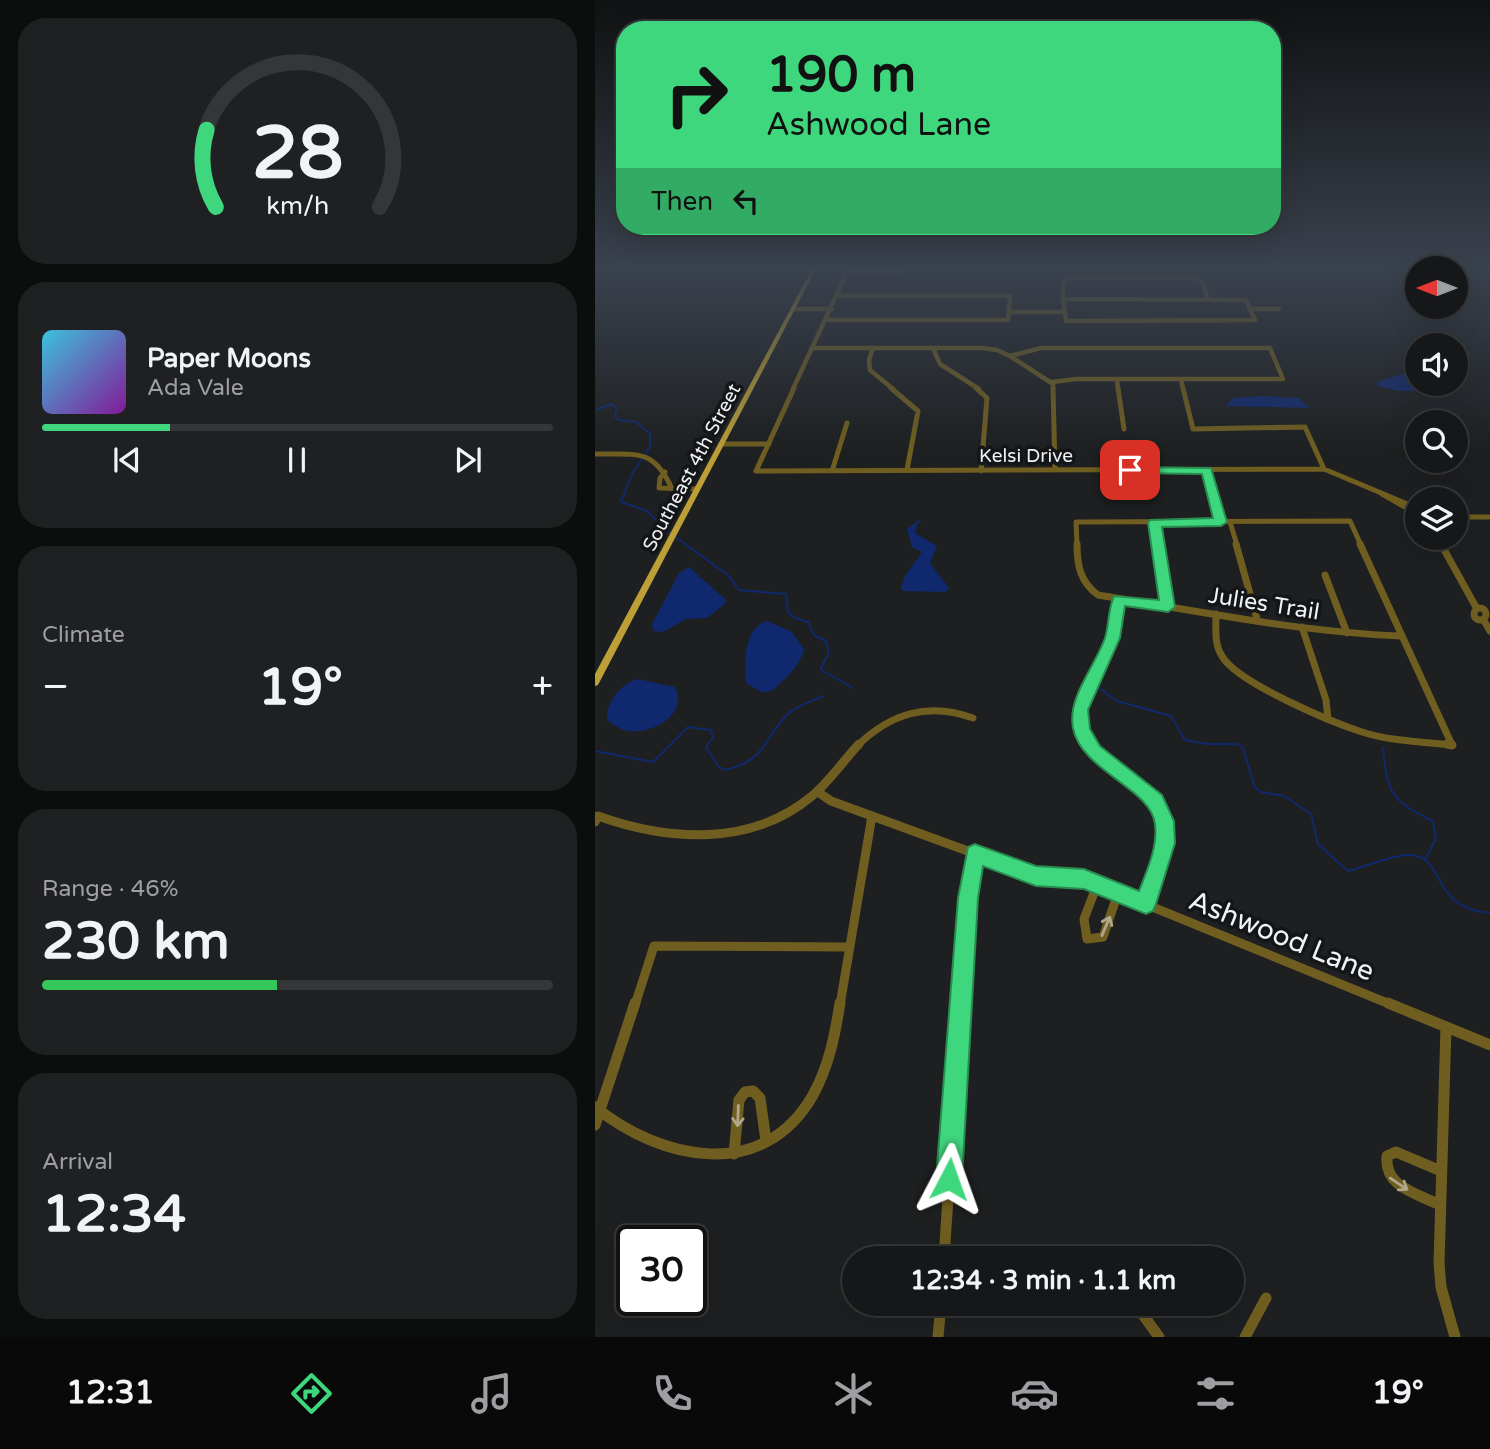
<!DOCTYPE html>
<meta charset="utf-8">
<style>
:root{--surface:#161718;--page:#1f2021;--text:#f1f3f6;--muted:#9e9fa2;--line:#353637;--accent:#3fd77d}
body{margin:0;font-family:"Varela Round",sans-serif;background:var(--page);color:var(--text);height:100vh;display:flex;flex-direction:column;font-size:26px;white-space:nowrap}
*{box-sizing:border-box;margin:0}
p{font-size:23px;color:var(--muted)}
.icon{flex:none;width:38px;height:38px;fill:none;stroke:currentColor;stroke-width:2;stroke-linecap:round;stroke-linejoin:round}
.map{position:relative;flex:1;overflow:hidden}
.drawer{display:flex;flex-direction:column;gap:18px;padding:18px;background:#0c0d0d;width:595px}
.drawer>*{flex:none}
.top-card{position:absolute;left:21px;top:21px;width:665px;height:214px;border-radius:28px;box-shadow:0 7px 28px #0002,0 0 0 2px var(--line);background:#3fd77d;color:#111;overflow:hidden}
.needle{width:46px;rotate:270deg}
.tools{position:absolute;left:810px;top:256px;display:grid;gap:14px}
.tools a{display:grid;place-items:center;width:63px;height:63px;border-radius:50%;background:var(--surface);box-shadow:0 7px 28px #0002,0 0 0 2px var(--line);font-size:35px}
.speed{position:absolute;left:21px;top:1225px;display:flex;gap:14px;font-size:35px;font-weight:700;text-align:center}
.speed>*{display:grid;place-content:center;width:91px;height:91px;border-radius:50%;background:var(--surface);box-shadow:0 7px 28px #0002,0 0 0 2px var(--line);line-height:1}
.speed .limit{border:4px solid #111;border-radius:10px;background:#fff;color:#111}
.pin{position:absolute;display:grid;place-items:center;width:60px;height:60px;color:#fff;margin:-30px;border-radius:14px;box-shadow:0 4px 10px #0006}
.me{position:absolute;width:77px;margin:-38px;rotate:4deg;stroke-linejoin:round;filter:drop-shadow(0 0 5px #0008)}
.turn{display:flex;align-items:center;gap:24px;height:147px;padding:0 35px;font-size:32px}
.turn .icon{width:91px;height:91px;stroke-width:2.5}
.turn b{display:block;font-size:49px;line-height:60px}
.then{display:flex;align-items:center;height:66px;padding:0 35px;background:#0003;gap:14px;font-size:26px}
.big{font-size:52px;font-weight:700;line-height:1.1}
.drawer .tile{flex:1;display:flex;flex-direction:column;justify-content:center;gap:10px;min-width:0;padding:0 24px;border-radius:28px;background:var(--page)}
.drawer .dial{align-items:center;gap:0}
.dial svg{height:182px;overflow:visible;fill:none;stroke:var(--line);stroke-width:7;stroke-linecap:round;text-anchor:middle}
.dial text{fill:var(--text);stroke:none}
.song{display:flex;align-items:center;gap:21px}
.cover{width:84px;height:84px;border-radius:10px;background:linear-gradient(135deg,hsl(190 70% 55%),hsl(290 70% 35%))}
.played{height:7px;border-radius:4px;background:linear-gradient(90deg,var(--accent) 25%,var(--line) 25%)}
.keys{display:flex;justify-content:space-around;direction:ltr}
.heat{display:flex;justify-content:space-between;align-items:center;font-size:38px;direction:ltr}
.charge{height:10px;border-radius:5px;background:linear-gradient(90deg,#34c759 46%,var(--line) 0)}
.trip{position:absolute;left:247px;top:1246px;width:402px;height:70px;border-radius:35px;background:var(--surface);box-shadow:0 7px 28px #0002,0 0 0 2px var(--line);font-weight:700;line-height:70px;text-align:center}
.tabs{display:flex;height:112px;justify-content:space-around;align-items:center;background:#09090a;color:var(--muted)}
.tabs .icon{width:49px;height:49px}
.tabs .current{color:var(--accent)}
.tabs b{font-size:32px;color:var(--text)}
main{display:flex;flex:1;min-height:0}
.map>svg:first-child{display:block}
.water{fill:#10296e}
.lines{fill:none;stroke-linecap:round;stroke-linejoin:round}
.stream{stroke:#10296e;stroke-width:2}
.minor-far4{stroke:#705e20;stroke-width:4.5}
.minor-far3{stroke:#705e20;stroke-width:5}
.minor-far2{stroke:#705e20;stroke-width:7}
.minor-far1{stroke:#705e20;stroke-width:9}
.minor{stroke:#705e20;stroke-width:11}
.major{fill:#bc9f36;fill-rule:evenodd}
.oneway{stroke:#b0a88a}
.route{fill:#3fd77d;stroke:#298c51;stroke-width:2}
.labels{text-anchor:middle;stroke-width:7;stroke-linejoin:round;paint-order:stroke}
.far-street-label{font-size:19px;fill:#f0f2f3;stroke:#141517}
.street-label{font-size:23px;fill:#f0f2f3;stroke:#141517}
.near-street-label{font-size:28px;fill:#f0f2f3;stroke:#141517}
</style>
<main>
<section class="drawer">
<div class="tile dial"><svg viewBox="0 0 100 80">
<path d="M14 69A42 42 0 1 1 86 69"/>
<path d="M14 69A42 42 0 0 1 10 35" stroke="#3fd77d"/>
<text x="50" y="56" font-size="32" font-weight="700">28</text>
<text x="50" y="72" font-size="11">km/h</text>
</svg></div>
<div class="tile">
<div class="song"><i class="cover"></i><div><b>Paper Moons</b><p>Ada Vale</p></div></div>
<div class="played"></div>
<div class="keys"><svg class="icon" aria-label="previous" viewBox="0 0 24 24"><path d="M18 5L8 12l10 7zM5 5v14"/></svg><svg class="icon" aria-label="pause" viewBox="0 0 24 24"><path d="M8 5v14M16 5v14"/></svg><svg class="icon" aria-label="next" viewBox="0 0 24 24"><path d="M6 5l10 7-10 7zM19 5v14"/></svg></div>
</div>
<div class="tile"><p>Climate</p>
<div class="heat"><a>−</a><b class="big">19°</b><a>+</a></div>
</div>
<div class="tile"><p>Range · 46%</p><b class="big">230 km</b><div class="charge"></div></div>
<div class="tile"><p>Arrival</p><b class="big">12:34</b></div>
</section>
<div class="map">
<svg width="895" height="1337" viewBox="0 0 895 1337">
<rect width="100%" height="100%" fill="#1d1f20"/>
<path class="water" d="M 822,372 L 822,383 L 858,383 L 864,389 L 860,392 L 804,391 L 783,386 L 782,382 C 787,379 815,372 822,372 Z
M 667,396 L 704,398 L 715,408 L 631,406 L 638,398 Z
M 324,520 L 326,522 L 322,524 L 320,533 L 342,546 L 335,563 L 354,588 L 350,592 L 308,591 L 306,588 L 310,576 L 327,552 L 317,547 L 312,529 Z
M 94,567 L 131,600 L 131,603 L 112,618 L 91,619 L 68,632 L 58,631 L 57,624 L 84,573 Z
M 172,621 L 197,632 L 209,649 C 205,667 190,679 177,691 L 166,692 L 151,683 C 149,663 149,627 172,621 Z
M 43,679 L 80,687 C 94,715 57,735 32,731 C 24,729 18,724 12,720 C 11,702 26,683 43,679 Z"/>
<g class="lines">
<path class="stream" d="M 0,410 L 17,404 L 22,408 L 20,416 L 23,420 L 41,422 L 55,434 L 55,447 L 37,474 L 26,502 L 52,511 L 75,533
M 79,536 L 133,575 L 144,590 L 191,594 L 193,612 L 200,618 L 213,622 L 219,635 L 231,641 L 234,652 L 226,668 L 228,671 L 258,688
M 503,687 L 522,701 L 576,716 L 590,740 L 612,744 L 642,744 L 648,748 L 660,788 L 666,792 L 689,796 L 716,814 L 723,844 L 753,871 C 770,867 806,851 822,856 C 850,864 838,908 895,913
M 788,747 C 792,793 796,801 838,821 L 841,838 L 830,860
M 0,751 L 58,762 L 93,727 L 116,730 L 118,738 L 111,747 L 123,766 L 130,770 C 170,760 166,744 190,717 C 199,707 215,702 228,696"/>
<path class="minor-far4" d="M 468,299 L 651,300 L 660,320 L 471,321 Z
M 468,299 L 468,281 L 473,278 L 598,278 L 607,281 L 613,299
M 198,309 L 237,309
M 657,309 L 684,309
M 414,312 L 468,312
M 231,320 L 413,320 L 415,296 L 242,296
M 219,348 L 387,348 L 402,350 L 415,356 L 446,348 L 675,348 L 688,379 L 481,379 L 457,382
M 278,348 L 274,360 L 275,370 L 298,389
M 338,348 L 345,364 L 384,389
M 415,356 L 458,384 L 458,389
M 522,379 L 523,389
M 586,379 L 588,389
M 198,389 L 252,272 L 305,272"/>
<path class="minor-far3" d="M 199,388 L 161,471 L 729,469 L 822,508
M 296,388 L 323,411 L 312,470
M 381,388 L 392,398 L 386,471
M 458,388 L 460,470
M 523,388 L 529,429
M 588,388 L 598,429 L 710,427 L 729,469
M 126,444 L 174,444
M 0,454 C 41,455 58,447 77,489
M 612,470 L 626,522
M 237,471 L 252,423
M 70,472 L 65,478 L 64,488 L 102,489
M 787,494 L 822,514
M 861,517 L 895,517
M 635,522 L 642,545
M 559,523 L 563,545
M 842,537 L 847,545
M 482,545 L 481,522 L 755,521 L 766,545"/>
<path class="minor-far2" d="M 482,544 C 482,565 485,582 503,595 C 603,611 704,632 806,636
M 562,544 L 573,606
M 641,544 L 662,619
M 765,544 L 857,745
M 846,544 L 882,609
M 730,575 L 752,633
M879 614a6 6 0 1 1 12 0a6 6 0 1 1-12 0Z
M 621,614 C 621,628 619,644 627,656 C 641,682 736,722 767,732 C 795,741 827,742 857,745
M 888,619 L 895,631
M 707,627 L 731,700 L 733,719
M 262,746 C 296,713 333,702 378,718
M 496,746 C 469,711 501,677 515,644 C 521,630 522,615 524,600"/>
<path class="minor-far1" d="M 495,744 L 501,753 C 515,765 531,774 545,786 C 588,821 565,860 551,904
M 852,744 L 857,745
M 223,792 L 236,801 L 441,876 L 489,879 L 797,1005
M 0,822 L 3,816 C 73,841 156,847 217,796 C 235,781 248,761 264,744
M 502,885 L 489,919 L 492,939 L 508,937 L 523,893
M 40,1005 L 59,946 L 253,947
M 245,1005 L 277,816
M 366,1005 L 375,873 L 380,854"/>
<path class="minor" d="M 793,1003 L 895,1045
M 851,1027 L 844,1263 L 846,1287 L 860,1337
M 0,1107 C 66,1160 168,1183 218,1095 C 234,1066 240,1035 245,1003
M 0,1125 L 40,1003
M 139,1154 L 144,1100 L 150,1092 L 158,1091 L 165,1098 L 171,1141
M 845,1205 C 821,1193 789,1187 792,1156 L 801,1152 L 846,1171
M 349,1258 L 366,1003
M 546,1312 L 564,1337
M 343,1337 L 346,1304
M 650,1337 L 671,1298"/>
<path class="major" d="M 218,267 L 222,267 L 3,685 L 0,686 L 0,674 Z"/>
</g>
<defs><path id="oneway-shaft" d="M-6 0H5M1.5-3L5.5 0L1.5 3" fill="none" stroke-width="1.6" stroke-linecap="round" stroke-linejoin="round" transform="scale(1.75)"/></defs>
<g class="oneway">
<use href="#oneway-shaft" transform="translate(511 926) rotate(-67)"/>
<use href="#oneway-shaft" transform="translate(143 1116) rotate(92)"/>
<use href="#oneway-shaft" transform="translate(804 1184) rotate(34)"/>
</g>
<linearGradient id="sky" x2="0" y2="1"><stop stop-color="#101112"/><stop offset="0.59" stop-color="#3a424e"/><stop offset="1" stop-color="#3a424e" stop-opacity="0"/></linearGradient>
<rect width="895" height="455" fill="url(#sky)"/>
<path class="route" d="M 535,467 L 616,468 L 632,522 L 626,526 L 567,527 L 580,607 L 573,612 L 530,606 L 525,638 L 493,710 L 495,729 L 505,746 L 567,795 L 579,821 L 580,843 L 561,904 L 558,911 L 551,914 L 489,889 L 441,886 L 388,866 L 383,898 L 367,1179 L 363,1188 L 354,1192 L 345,1188 L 341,1179 L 363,898 L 373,847 L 380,844 L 441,866 L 489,869 L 544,891 C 552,870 563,847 560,824 C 556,788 486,771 478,728 C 472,697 500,667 510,638 C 514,625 513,609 519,596 L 564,600 L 553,523 L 555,520 L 618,518 L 607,474 L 531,473 L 531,468 Z"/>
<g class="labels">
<g class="far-street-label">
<text x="431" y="462">Kelsi Drive</text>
<text transform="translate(96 467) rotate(-62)" y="7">Southeast 4th Street</text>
</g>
<g class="street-label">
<text transform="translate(669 603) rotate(9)" y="8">Julies Trail</text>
</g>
<g class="near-street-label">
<text transform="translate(687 935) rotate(22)" y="10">Ashwood Lane</text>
</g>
</g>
</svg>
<div class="tools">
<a><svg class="needle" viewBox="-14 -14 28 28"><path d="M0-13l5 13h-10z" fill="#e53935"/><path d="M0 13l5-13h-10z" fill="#9e9fa2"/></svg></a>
<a><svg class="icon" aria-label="sound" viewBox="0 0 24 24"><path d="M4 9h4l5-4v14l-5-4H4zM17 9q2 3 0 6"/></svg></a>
<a><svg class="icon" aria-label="search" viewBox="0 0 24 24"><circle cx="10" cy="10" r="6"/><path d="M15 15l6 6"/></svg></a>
<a><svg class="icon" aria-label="layers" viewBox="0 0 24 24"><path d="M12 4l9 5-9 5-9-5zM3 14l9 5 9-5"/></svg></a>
</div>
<div class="speed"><div class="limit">30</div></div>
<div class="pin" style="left:535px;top:470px;background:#d93025"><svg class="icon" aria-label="arrive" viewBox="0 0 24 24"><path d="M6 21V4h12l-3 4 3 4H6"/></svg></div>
<svg class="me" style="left:354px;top:1179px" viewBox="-20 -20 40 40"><path d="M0-17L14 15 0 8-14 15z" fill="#3fd77d" stroke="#fff" stroke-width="4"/></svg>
<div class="trip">12:34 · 3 min · 1.1 km</div>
<div class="top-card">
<div class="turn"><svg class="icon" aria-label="right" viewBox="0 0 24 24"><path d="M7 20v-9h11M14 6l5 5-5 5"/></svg><div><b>190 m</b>Ashwood Lane</div></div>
<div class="then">Then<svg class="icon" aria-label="left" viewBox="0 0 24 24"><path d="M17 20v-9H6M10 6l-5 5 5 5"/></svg></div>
</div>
</div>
</main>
<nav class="tabs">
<b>12:31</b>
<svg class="icon current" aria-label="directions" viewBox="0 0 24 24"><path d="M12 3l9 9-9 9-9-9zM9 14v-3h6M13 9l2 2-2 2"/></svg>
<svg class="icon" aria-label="music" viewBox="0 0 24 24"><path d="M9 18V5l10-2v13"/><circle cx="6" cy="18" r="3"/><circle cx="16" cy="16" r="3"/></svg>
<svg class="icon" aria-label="phone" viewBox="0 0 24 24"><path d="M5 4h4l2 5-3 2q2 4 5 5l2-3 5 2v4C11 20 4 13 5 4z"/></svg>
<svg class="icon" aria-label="climate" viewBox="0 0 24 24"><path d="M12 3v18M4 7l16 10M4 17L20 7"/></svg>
<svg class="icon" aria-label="car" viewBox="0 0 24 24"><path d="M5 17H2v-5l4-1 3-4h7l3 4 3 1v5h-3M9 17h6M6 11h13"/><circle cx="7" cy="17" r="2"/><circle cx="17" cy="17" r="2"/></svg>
<svg class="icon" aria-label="filters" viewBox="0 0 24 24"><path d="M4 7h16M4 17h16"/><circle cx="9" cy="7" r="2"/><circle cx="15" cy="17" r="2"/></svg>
<b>19°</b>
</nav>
